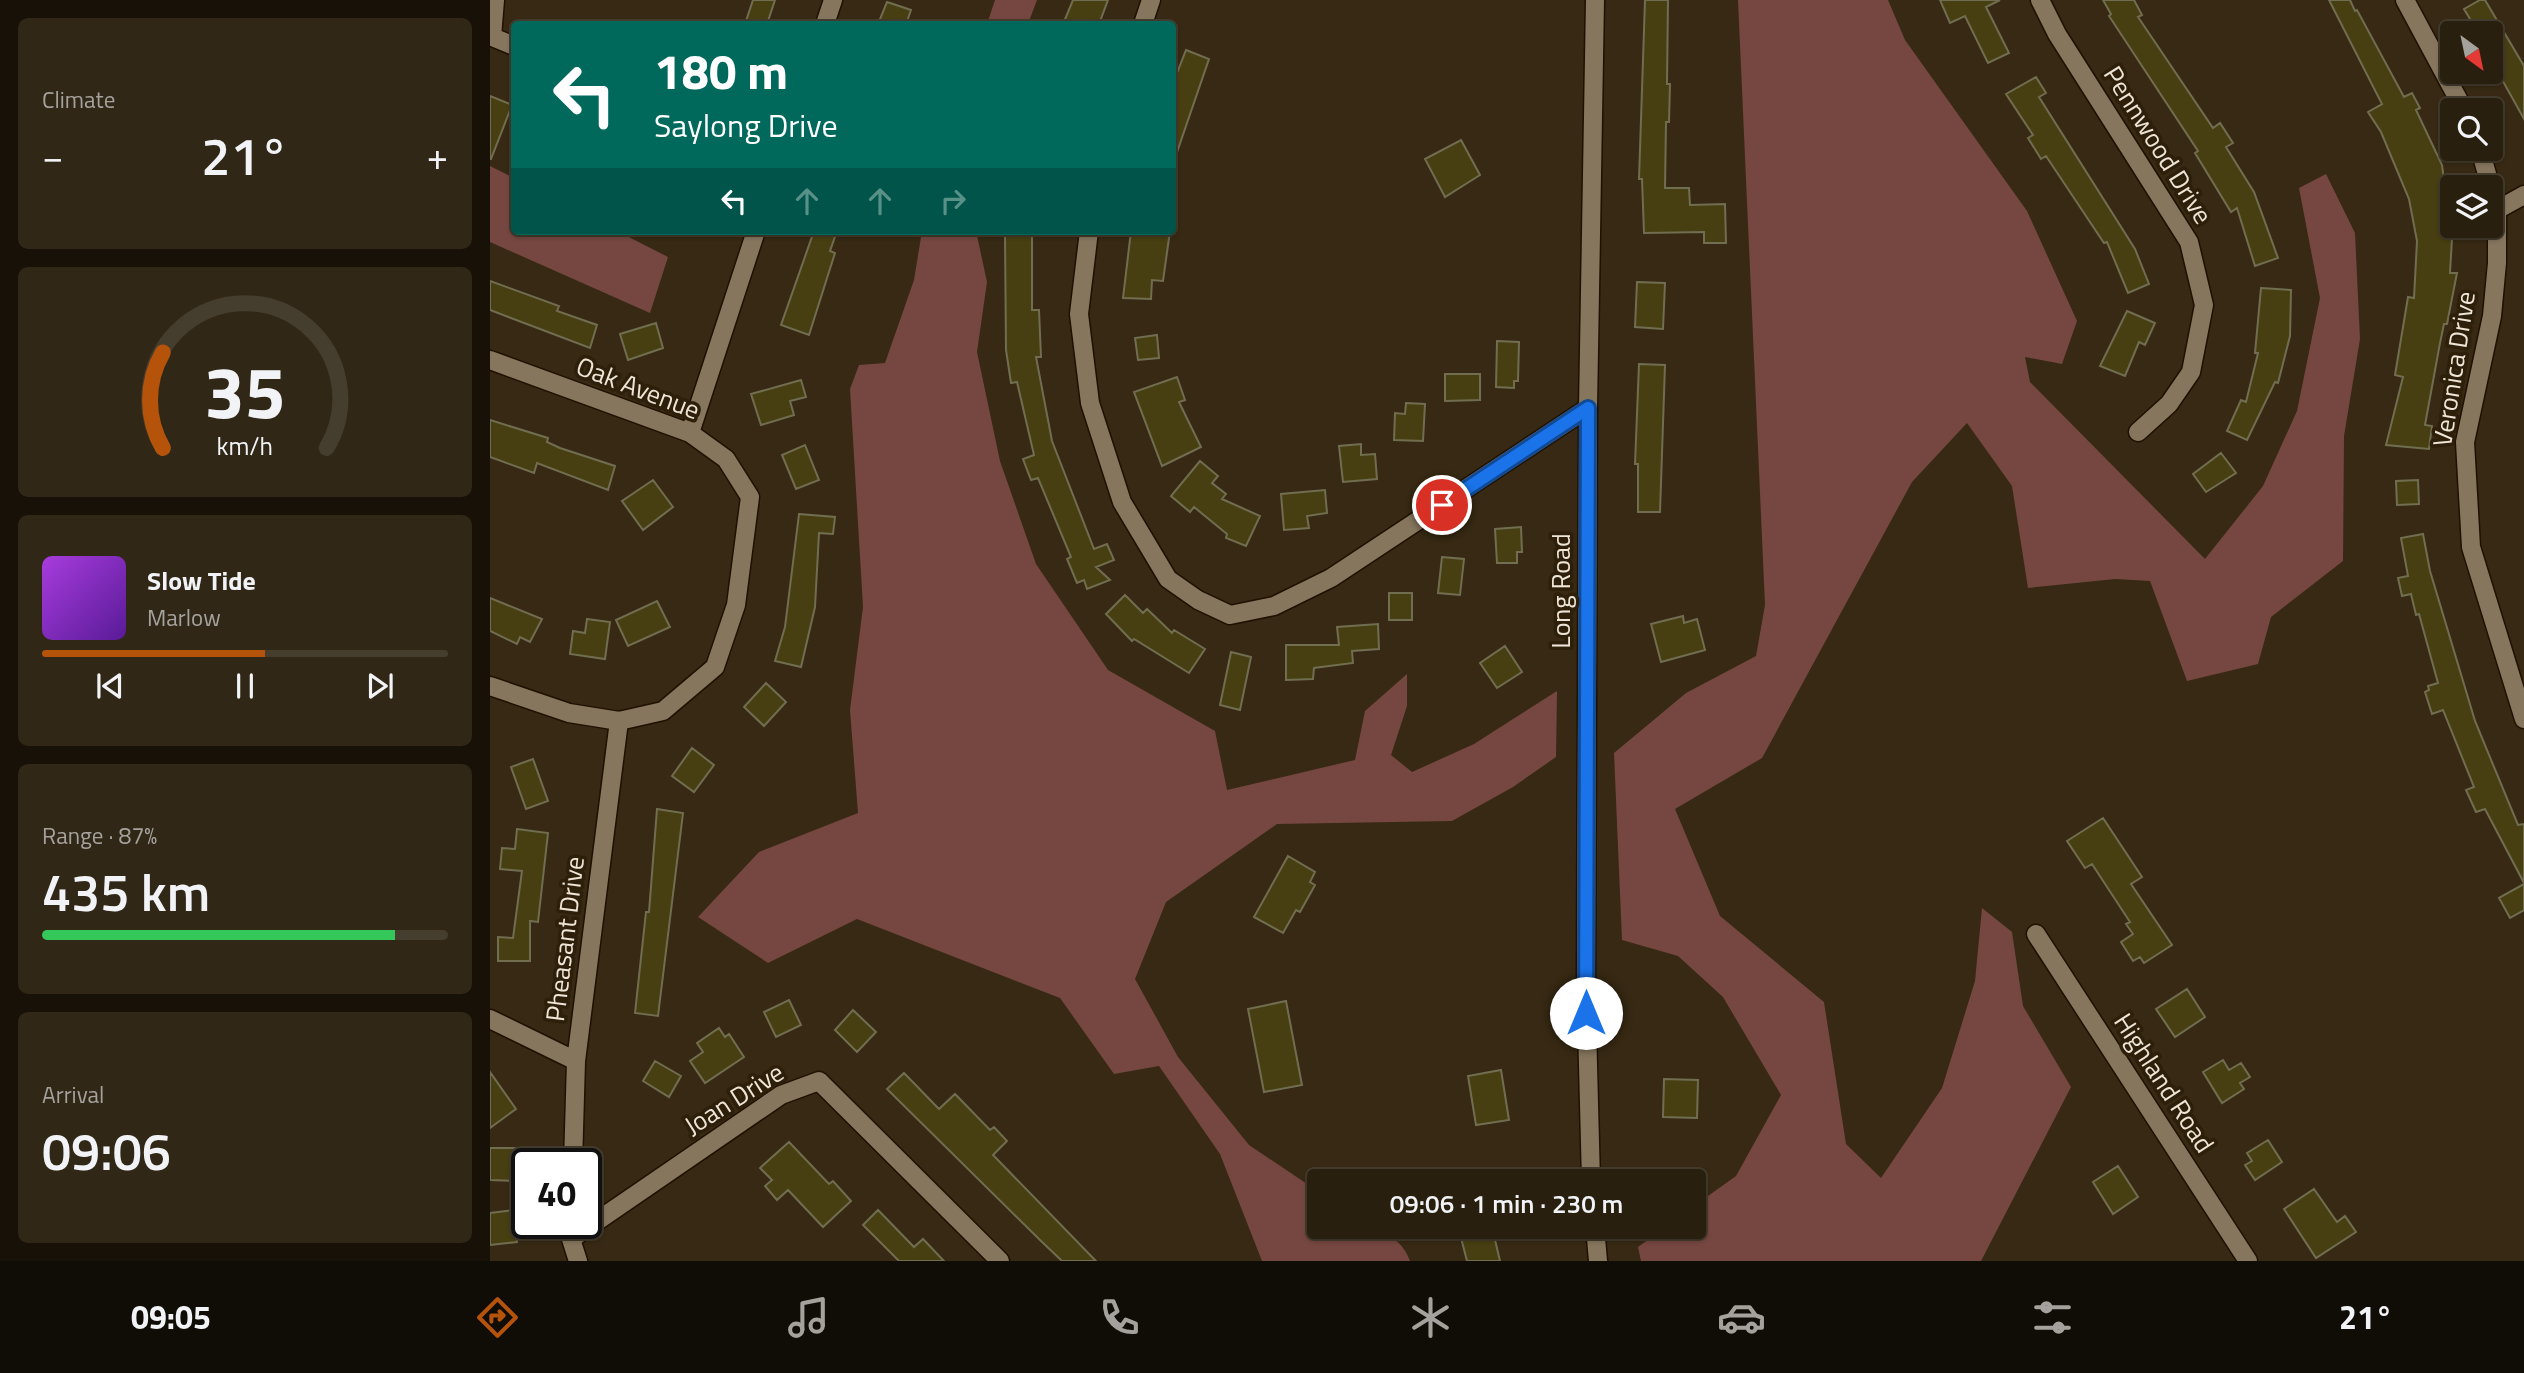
<!DOCTYPE html>
<meta charset="utf-8">
<style>
:root{--surface:#291f0e;--page:#312717;--text:#f1f3f6;--muted:#a5a29e;--line:#453d2e;--accent:#b45309}
body{margin:0;font-family:"Titillium Web",sans-serif;background:var(--page);color:var(--text);height:100vh;display:flex;flex-direction:column;font-size:26px;white-space:nowrap}
*{box-sizing:border-box;margin:0}
p{font-size:23px;color:var(--muted)}
.icon{flex:none;width:38px;height:38px;fill:none;stroke:currentColor;stroke-width:2;stroke-linecap:round;stroke-linejoin:round}
.map{position:relative;flex:1;overflow:hidden}
.side{display:flex;flex-direction:column;gap:18px;padding:18px;background:#171108;width:490px}
.side>*{flex:none}
.guide{position:absolute;left:21px;top:21px;width:665px;height:214px;border-radius:7px;box-shadow:0 2px 5px #0004,0 0 0 2px var(--line);background:#00695c;color:#fff;overflow:hidden}
.needle{width:46px;rotate:147deg}
.buttons{position:absolute;left:1950px;top:21px;display:grid;gap:14px}
.buttons a{display:grid;place-items:center;width:63px;height:63px;border-radius:7px;background:var(--surface);box-shadow:0 2px 5px #0004,0 0 0 2px var(--line);font-size:35px}
.speed{position:absolute;left:21px;top:1148px;display:flex;gap:14px;font-size:35px;font-weight:700;text-align:center}
.speed>*{display:grid;place-content:center;width:91px;height:91px;border-radius:50%;background:var(--surface);box-shadow:0 2px 5px #0004,0 0 0 2px var(--line);line-height:1}
.speed .limit{border:4px solid #111;border-radius:10px;background:#fff;color:#111}
.pin{position:absolute;display:grid;place-items:center;width:60px;height:60px;color:#fff;margin:-30px;border:4px solid #fff;border-radius:50%;box-shadow:0 2px 7px #0007}
.me{position:absolute;width:77px;margin:-38px;rotate:0deg;stroke-linejoin:round;filter:drop-shadow(0 0 5px #0008)}
.turn{display:flex;align-items:center;gap:24px;height:147px;padding:0 28px;font-size:32px}
.turn .icon{width:91px;height:91px;stroke-width:2.5}
.turn b{display:block;font-size:49px;line-height:60px}
.lanes{display:flex;align-items:center;height:66px;padding:0 28px;background:#0003;justify-content:center;gap:35px;direction:ltr}
.lanes .off{opacity:.35}
.big{font-size:52px;font-weight:600;line-height:1.1}
.side .card{flex:1;display:flex;flex-direction:column;justify-content:center;gap:10px;min-width:0;padding:0 24px;border-radius:10px;background:var(--page)}
.side .dial{align-items:center;gap:0}
.dial svg{height:182px;overflow:visible;fill:none;stroke:var(--line);stroke-width:7;stroke-linecap:round;text-anchor:middle}
.dial text{fill:var(--text);stroke:none}
.song{display:flex;align-items:center;gap:21px}
.cover{width:84px;height:84px;border-radius:10px;background:linear-gradient(135deg,hsl(280 70% 55%),hsl(270 70% 35%))}
.played{height:7px;border-radius:4px;background:linear-gradient(90deg,var(--accent) 55%,var(--line) 55%)}
.keys{display:flex;justify-content:space-around;direction:ltr}
.heat{display:flex;justify-content:space-between;align-items:center;font-size:38px;direction:ltr}
.charge{height:10px;border-radius:5px;background:linear-gradient(90deg,#34c759 87%,var(--line) 0)}
.trip{position:absolute;left:817px;top:1169px;width:399px;height:70px;border-radius:7px;background:var(--surface);box-shadow:0 2px 5px #0004,0 0 0 2px var(--line);font-weight:600;line-height:70px;text-align:center}
.menu{display:flex;height:112px;justify-content:space-around;align-items:center;background:#100c06;color:var(--muted)}
.menu .icon{width:49px;height:49px}
.menu .selected{color:var(--accent)}
.menu b{font-size:32px;color:var(--text)}
main{display:flex;flex:1;min-height:0}
.map>svg:first-child{display:block}
.forest{fill:#754740}
.building{fill:#473f11;stroke:#716d51;stroke-width:2}
.lines{fill:none;stroke-linecap:round;stroke-linejoin:round}
.street-casing{stroke:#1f1100;stroke-width:21}
.secondary-casing{stroke:#1f1100;stroke-width:21}
.street{stroke:#87765e;stroke-width:18}
.secondary{stroke:#87765e;stroke-width:18}
.route-casing{stroke:#114b97;stroke-width:18}
.route{stroke:#1a73e8;stroke-width:12}
.labels{text-anchor:middle;stroke-width:7;stroke-linejoin:round;paint-order:stroke}
.street-label{font-size:26px;fill:#eee5d7;stroke:#2d1f09}
</style>
<main>
<section class="side">
<div class="card"><p>Climate</p>
<div class="heat"><a>−</a><b class="big">21°</b><a>+</a></div>
</div>
<div class="card dial"><svg viewBox="0 0 100 80">
<path d="M14 69A42 42 0 1 1 86 69"/>
<path d="M14 69A42 42 0 0 1 14 27" stroke="#b45309"/>
<text x="50" y="56" font-size="32" font-weight="700">35</text>
<text x="50" y="72" font-size="11">km/h</text>
</svg></div>
<div class="card">
<div class="song"><i class="cover"></i><div><b>Slow Tide</b><p>Marlow</p></div></div>
<div class="played"></div>
<div class="keys"><svg class="icon" aria-label="previous" viewBox="0 0 24 24"><path d="M18 5L8 12l10 7zM5 5v14"/></svg><svg class="icon" aria-label="pause" viewBox="0 0 24 24"><path d="M8 5v14M16 5v14"/></svg><svg class="icon" aria-label="next" viewBox="0 0 24 24"><path d="M6 5l10 7-10 7zM19 5v14"/></svg></div>
</div>
<div class="card"><p>Range · 87%</p><b class="big">435 km</b><div class="charge"></div></div>
<div class="card"><p>Arrival</p><b class="big">09:06</b></div>
</section>
<div class="map">
<svg width="2034" height="1261" viewBox="0 0 2034 1261">
<rect width="100%" height="100%" fill="#372913"/>
<path class="forest" d="M 505,0 L 547,0 L 538,24 L 497,24 Z
M 1248,0 L 1398,0 L 1415,40 L 1537,211 L 1587,321 L 1572,364 L 1535,357 L 1540,382 L 1715,559 L 1773,486 L 1807,411 L 1830,298 L 1809,188 L 1836,174 L 1865,233 L 1870,339 L 1854,436 L 1853,561 L 1781,617 L 1768,664 L 1697,681 L 1660,581 L 1625,579 L 1538,588 L 1522,486 L 1477,423 L 1422,482 L 1272,758 L 1185,809 L 1230,916 L 1334,1002 L 1356,1144 L 1391,1178 L 1452,1088 L 1485,981 L 1492,908 L 1522,932 L 1533,1006 L 1581,1087 L 1491,1261 L 1151,1261 L 1148,1247 L 1176,1227 L 1204,1227 L 1204,1206 L 1246,1176 L 1291,1095 L 1233,997 L 1188,956 L 1132,940 L 1124,753 L 1196,693 L 1266,656 L 1275,605 Z
M 0,166 L 24,178 L 24,231 L 127,231 L 178,257 L 160,313 L 0,242 Z
M 432,231 L 486,231 L 497,282 L 487,352 L 510,461 L 546,564 L 618,670 L 725,731 L 737,790 L 865,760 L 875,711 L 917,674 L 917,706 L 901,755 L 922,772 L 984,744 L 1067,691 L 1066,757 L 1023,787 L 962,821 L 787,824 L 676,902 L 645,979 L 688,1057 L 759,1145 L 829,1192 L 830,1227 C 862,1227 907,1223 920,1261 L 772,1261 L 730,1154 L 669,1066 L 624,1074 L 570,998 L 367,919 L 278,963 L 208,917 L 269,852 L 368,813 L 360,710 L 373,607 L 360,389 L 369,365 L 395,363 L 424,280 Z"/>
<path class="building" d="M 263,0 L 285,0 L 277,24 L 256,21 Z
M 583,0 L 618,0 L 609,24 L 573,24 Z
M 1155,0 L 1178,0 L 1177,84 L 1180,84 L 1179,122 L 1176,122 L 1175,188 L 1199,188 L 1200,205 L 1235,204 L 1236,243 L 1214,243 L 1214,232 L 1154,233 L 1152,179 L 1149,179 Z
M 1450,0 L 1510,0 L 1496,7 L 1519,53 L 1498,63 L 1475,16 L 1460,23 Z
M 1613,0 L 1644,0 L 1652,15 L 1648,17 L 1723,128 L 1730,123 L 1743,143 L 1736,147 L 1764,192 L 1788,258 L 1765,266 L 1747,208 L 1741,212 L 1705,153 L 1708,151 L 1619,16 L 1621,14 Z
M 1839,0 L 1860,0 L 1865,11 L 1867,10 L 1914,97 L 1922,93 L 1930,108 L 1926,110 L 1952,165 L 1962,238 L 1960,273 L 1967,273 L 1957,324 L 1954,324 L 1950,343 L 1935,425 L 1942,426 L 1939,449 L 1896,445 L 1913,377 L 1905,375 L 1918,297 L 1924,298 L 1927,241 L 1919,199 L 1891,132 L 1878,112 L 1892,104 Z
M 1990,0 L 1995,0 L 2034,66 L 2034,119 L 2000,58 L 2000,33 L 1952,33 L 1980,19 L 1974,9 Z
M 397,2 L 421,10 L 416,24 L 388,24 Z
M 696,50 L 719,59 L 686,155 L 682,154 L 682,86 Z
M 1546,77 L 1556,93 L 1549,97 L 1645,249 L 1659,284 L 1638,293 L 1617,242 L 1614,243 L 1556,156 L 1551,159 L 1538,138 L 1543,135 L 1516,94 Z
M 0,96 L 22,105 L 1,159 L 0,159 Z
M 971,140 L 990,175 L 955,197 L 935,159 Z
M 324,231 L 347,231 L 340,251 L 345,253 L 319,335 L 291,325 Z
M 641,231 L 680,231 L 673,281 L 662,280 L 661,299 L 633,298 Z
M 515,235 L 542,236 L 542,310 L 549,310 L 551,357 L 546,357 L 562,441 L 604,549 L 617,544 L 624,560 L 606,567 L 620,580 L 597,589 L 594,580 L 587,583 L 577,559 L 581,557 L 548,478 L 541,480 L 533,459 L 544,455 L 527,382 L 521,383 L 516,350 Z
M 0,281 L 69,306 L 67,311 L 107,325 L 100,348 L 0,310 Z
M 1147,282 L 1175,283 L 1173,329 L 1145,327 Z
M 1771,288 L 1801,290 L 1800,336 L 1788,383 L 1785,382 L 1757,440 L 1737,431 L 1751,400 L 1756,402 L 1768,353 L 1765,353 Z
M 1637,311 L 1665,323 L 1655,345 L 1649,342 L 1635,376 L 1610,366 Z
M 166,323 L 173,348 L 138,360 L 130,334 Z
M 667,335 L 669,358 L 648,360 L 645,338 Z
M 1007,341 L 1029,342 L 1028,381 L 1024,381 L 1024,388 L 1006,387 Z
M 1149,364 L 1175,365 L 1170,512 L 1148,512 L 1148,464 L 1145,464 Z
M 955,374 L 990,374 L 990,400 L 955,401 Z
M 687,377 L 695,400 L 689,402 L 711,447 L 672,466 L 644,392 Z
M 311,380 L 316,397 L 300,401 L 304,415 L 271,425 L 261,394 Z
M 916,403 L 935,404 L 933,441 L 904,440 L 905,413 L 915,414 Z
M 0,420 L 58,438 L 57,442 L 70,448 L 125,466 L 118,490 L 47,463 L 44,473 L 0,457 Z
M 871,444 L 871,455 L 885,454 L 887,479 L 853,482 L 849,446 Z
M 315,445 L 329,480 L 306,489 L 292,455 Z
M 1731,453 L 1746,473 L 1716,492 L 1703,474 Z
M 710,461 L 728,476 L 722,483 L 736,494 L 732,499 L 770,516 L 756,546 L 736,538 L 737,534 L 704,507 L 700,512 L 681,496 Z
M 163,480 L 183,507 L 153,530 L 132,501 Z
M 1928,480 L 1929,504 L 1907,505 L 1906,481 Z
M 835,490 L 837,513 L 817,516 L 819,528 L 794,530 L 791,494 Z
M 309,514 L 345,517 L 343,534 L 329,533 L 325,607 L 311,667 L 285,661 L 295,627 Z
M 1031,527 L 1032,552 L 1027,552 L 1027,563 L 1007,563 L 1005,529 Z
M 1933,534 L 1940,571 L 1985,721 L 2028,825 L 2034,824 L 2034,883 L 1995,809 L 1986,812 L 1976,790 L 1984,787 L 1953,710 L 1942,714 L 1935,692 L 1939,690 L 1938,686 L 1948,683 L 1929,614 L 1926,615 L 1921,594 L 1912,596 L 1908,578 L 1918,576 L 1911,538 Z
M 952,557 L 974,559 L 970,595 L 948,593 Z
M 899,593 L 922,593 L 922,620 L 899,620 Z
M 635,595 L 653,613 L 657,609 L 682,633 L 684,630 L 715,649 L 699,673 L 644,639 L 642,641 L 616,614 Z
M 0,598 L 52,619 L 40,642 L 30,637 L 27,644 L 0,631 Z
M 167,601 L 180,627 L 138,646 L 126,620 Z
M 1193,616 L 1194,623 L 1207,619 L 1215,650 L 1171,662 L 1161,624 Z
M 97,619 L 120,622 L 115,659 L 80,654 L 83,631 L 95,633 Z
M 888,624 L 889,649 L 862,651 L 863,663 L 824,668 L 823,679 L 796,680 L 796,645 L 849,645 L 847,627 Z
M 1015,646 L 1032,672 L 1007,688 L 990,663 Z
M 741,652 L 761,657 L 750,710 L 730,705 Z
M 276,683 L 296,702 L 274,726 L 254,707 Z
M 202,748 L 224,765 L 204,792 L 182,776 Z
M 43,759 L 58,801 L 36,809 L 21,767 Z
M 167,809 L 193,813 L 168,1016 L 145,1013 L 156,912 L 159,912 Z
M 1613,818 L 1652,877 L 1641,884 L 1682,945 L 1654,963 L 1650,957 L 1643,961 L 1631,942 L 1643,934 L 1636,924 L 1640,922 L 1602,864 L 1595,868 L 1577,841 Z
M 27,829 L 58,833 L 48,922 L 40,921 L 40,961 L 8,961 L 8,937 L 23,938 L 32,871 L 10,869 L 12,848 L 25,849 Z
M 798,856 L 825,872 L 820,882 L 825,885 L 810,912 L 806,910 L 793,933 L 764,917 Z
M 2034,884 L 2034,910 L 2020,918 L 2009,898 Z
M 1697,989 L 1715,1017 L 1685,1037 L 1666,1009 Z
M 299,1000 L 311,1025 L 286,1037 L 274,1012 Z
M 796,1001 L 812,1085 L 774,1092 L 758,1009 Z
M 363,1010 L 386,1032 L 367,1052 L 345,1030 Z
M 229,1028 L 235,1037 L 239,1034 L 254,1057 L 215,1083 L 200,1061 L 213,1052 L 207,1043 Z
M 1733,1060 L 1739,1070 L 1751,1063 L 1760,1077 L 1750,1083 L 1754,1089 L 1732,1103 L 1713,1072 Z
M 165,1061 L 191,1076 L 179,1097 L 153,1081 Z
M 1011,1070 L 1019,1120 L 986,1125 L 978,1076 Z
M 0,1072 L 26,1109 L 0,1128 Z
M 414,1073 L 449,1109 L 465,1094 L 500,1130 L 504,1127 L 517,1141 L 503,1155 L 606,1261 L 572,1261 L 551,1241 L 397,1089 Z
M 1174,1079 L 1208,1080 L 1207,1118 L 1173,1117 Z
M 1778,1140 L 1792,1162 L 1765,1180 L 1755,1165 L 1762,1161 L 1757,1153 Z
M 299,1142 L 339,1184 L 343,1181 L 361,1201 L 333,1227 L 298,1190 L 287,1200 L 275,1186 L 282,1180 L 270,1168 Z
M 0,1148 L 26,1148 L 26,1181 L 0,1180 Z
M 1628,1166 L 1648,1197 L 1623,1214 L 1603,1182 Z
M 1824,1189 L 1847,1222 L 1855,1216 L 1866,1232 L 1826,1258 L 1794,1209 Z
M 23,1210 L 27,1242 L 0,1245 L 0,1213 Z
M 388,1210 L 424,1247 L 433,1239 L 454,1261 L 409,1261 L 373,1225 Z
M 983,1227 L 1002,1227 L 1010,1261 L 977,1261 L 969,1230 Z"/>
<g class="lines">
<defs>
<path id="street" d="M 1550,0 L 1567,34 L 1699,242 L 1714,305 L 1701,372 L 1679,404 L 1648,432
M 1915,0 L 1974,110
M 335,24 L 343,0
M 653,24 L 661,0
M 0,36 L 24,46
M 2,37 L 5,0
M 1990,149 L 2007,210 L 2007,263 L 2002,316 L 1975,442 L 1981,547 L 2034,719
M 2007,210 L 2034,195
M 599,231 L 589,314 L 600,403 L 632,502 L 678,579 L 708,600 L 740,615 L 784,606 L 841,578 L 1098,408
M 0,360 L 200,433 L 236,459 L 260,497 L 246,605 L 225,667 L 173,711 L 129,721 L 79,713 L 0,686
M 200,433 L 266,231
M 1546,934 L 1758,1261
M 0,1019 L 86,1061
M 83,1164 L 86,1061 L 129,721
M 81,1223 L 81,1239 L 88,1261
M 81,1239 L 291,1095 L 329,1081 L 510,1261"/>
<path id="secondary" d="M 1101,1181 L 1096,987 L 1098,408 L 1105,0
M 1105,1227 L 1108,1261"/>
</defs>
<use href="#street" class="street-casing"/>
<use href="#secondary" class="secondary-casing"/>
<use href="#street" class="street"/>
<use href="#secondary" class="secondary"/>
</g>
<g class="lines">
<defs>
<path id="route" d="M 952,505 L 1098,408 L 1096,1013"/>
</defs>
<use href="#route" class="route-casing"/>
<use href="#route" class="route"/>
</g>
<g class="labels">
<g class="street-label">
<text transform="translate(1668 145) rotate(58)" y="9">Pennwood Drive</text>
<text transform="translate(1964 369) rotate(-81)" y="9">Veronica Drive</text>
<text transform="translate(148 388) rotate(21)" y="9">Oak Avenue</text>
<text transform="translate(1071 591) rotate(-90)" y="9">Long Road</text>
<text transform="translate(75 939) rotate(-83)" y="9">Pheasant Drive</text>
<text transform="translate(1674 1083) rotate(57)" y="9">Highland Road</text>
<text transform="translate(244 1099) rotate(-32)" y="9">Joan Drive</text>
</g>
</g>
</svg>
<div class="buttons">
<a><svg class="needle" viewBox="-14 -14 28 28"><path d="M0-13l5 13h-10z" fill="#e53935"/><path d="M0 13l5-13h-10z" fill="#a5a29e"/></svg></a>
<a><svg class="icon" aria-label="search" viewBox="0 0 24 24"><circle cx="10" cy="10" r="6"/><path d="M15 15l6 6"/></svg></a>
<a><svg class="icon" aria-label="layers" viewBox="0 0 24 24"><path d="M12 4l9 5-9 5-9-5zM3 14l9 5 9-5"/></svg></a>
</div>
<div class="speed"><div class="limit">40</div></div>
<div class="pin" style="left:952px;top:505px;background:#d93025"><svg class="icon" aria-label="arrive" viewBox="0 0 24 24"><path d="M6 21V4h12l-3 4 3 4H6"/></svg></div>
<svg class="me" style="left:1096px;top:1013px" viewBox="-20 -20 40 40"><circle r="19" fill="#fff"/><path d="M0-13L10 11 0 6-10 11z" fill="#1a73e8"/></svg>
<div class="trip">09:06 · 1 min · 230 m</div>
<div class="guide">
<div class="turn"><svg class="icon" aria-label="left" viewBox="0 0 24 24"><path d="M17 20v-9H6M10 6l-5 5 5 5"/></svg><div><b>180 m</b>Saylong Drive</div></div>
<div class="lanes"><svg class="icon" aria-label="left" viewBox="0 0 24 24"><path d="M17 20v-9H6M10 6l-5 5 5 5"/></svg><svg class="icon off" aria-label="ahead" viewBox="0 0 24 24"><path d="M12 20V5M6 11l6-6 6 6"/></svg><svg class="icon off" aria-label="ahead" viewBox="0 0 24 24"><path d="M12 20V5M6 11l6-6 6 6"/></svg><svg class="icon off" aria-label="right" viewBox="0 0 24 24"><path d="M7 20v-9h11M14 6l5 5-5 5"/></svg></div>
</div>
</div>
</main>
<nav class="menu">
<b>09:05</b>
<svg class="icon selected" aria-label="directions" viewBox="0 0 24 24"><path d="M12 3l9 9-9 9-9-9zM9 14v-3h6M13 9l2 2-2 2"/></svg>
<svg class="icon" aria-label="music" viewBox="0 0 24 24"><path d="M9 18V5l10-2v13"/><circle cx="6" cy="18" r="3"/><circle cx="16" cy="16" r="3"/></svg>
<svg class="icon" aria-label="phone" viewBox="0 0 24 24"><path d="M5 4h4l2 5-3 2q2 4 5 5l2-3 5 2v4C11 20 4 13 5 4z"/></svg>
<svg class="icon" aria-label="climate" viewBox="0 0 24 24"><path d="M12 3v18M4 7l16 10M4 17L20 7"/></svg>
<svg class="icon" aria-label="car" viewBox="0 0 24 24"><path d="M5 17H2v-5l4-1 3-4h7l3 4 3 1v5h-3M9 17h6M6 11h13"/><circle cx="7" cy="17" r="2"/><circle cx="17" cy="17" r="2"/></svg>
<svg class="icon" aria-label="filters" viewBox="0 0 24 24"><path d="M4 7h16M4 17h16"/><circle cx="9" cy="7" r="2"/><circle cx="15" cy="17" r="2"/></svg>
<b>21°</b>
</nav>
